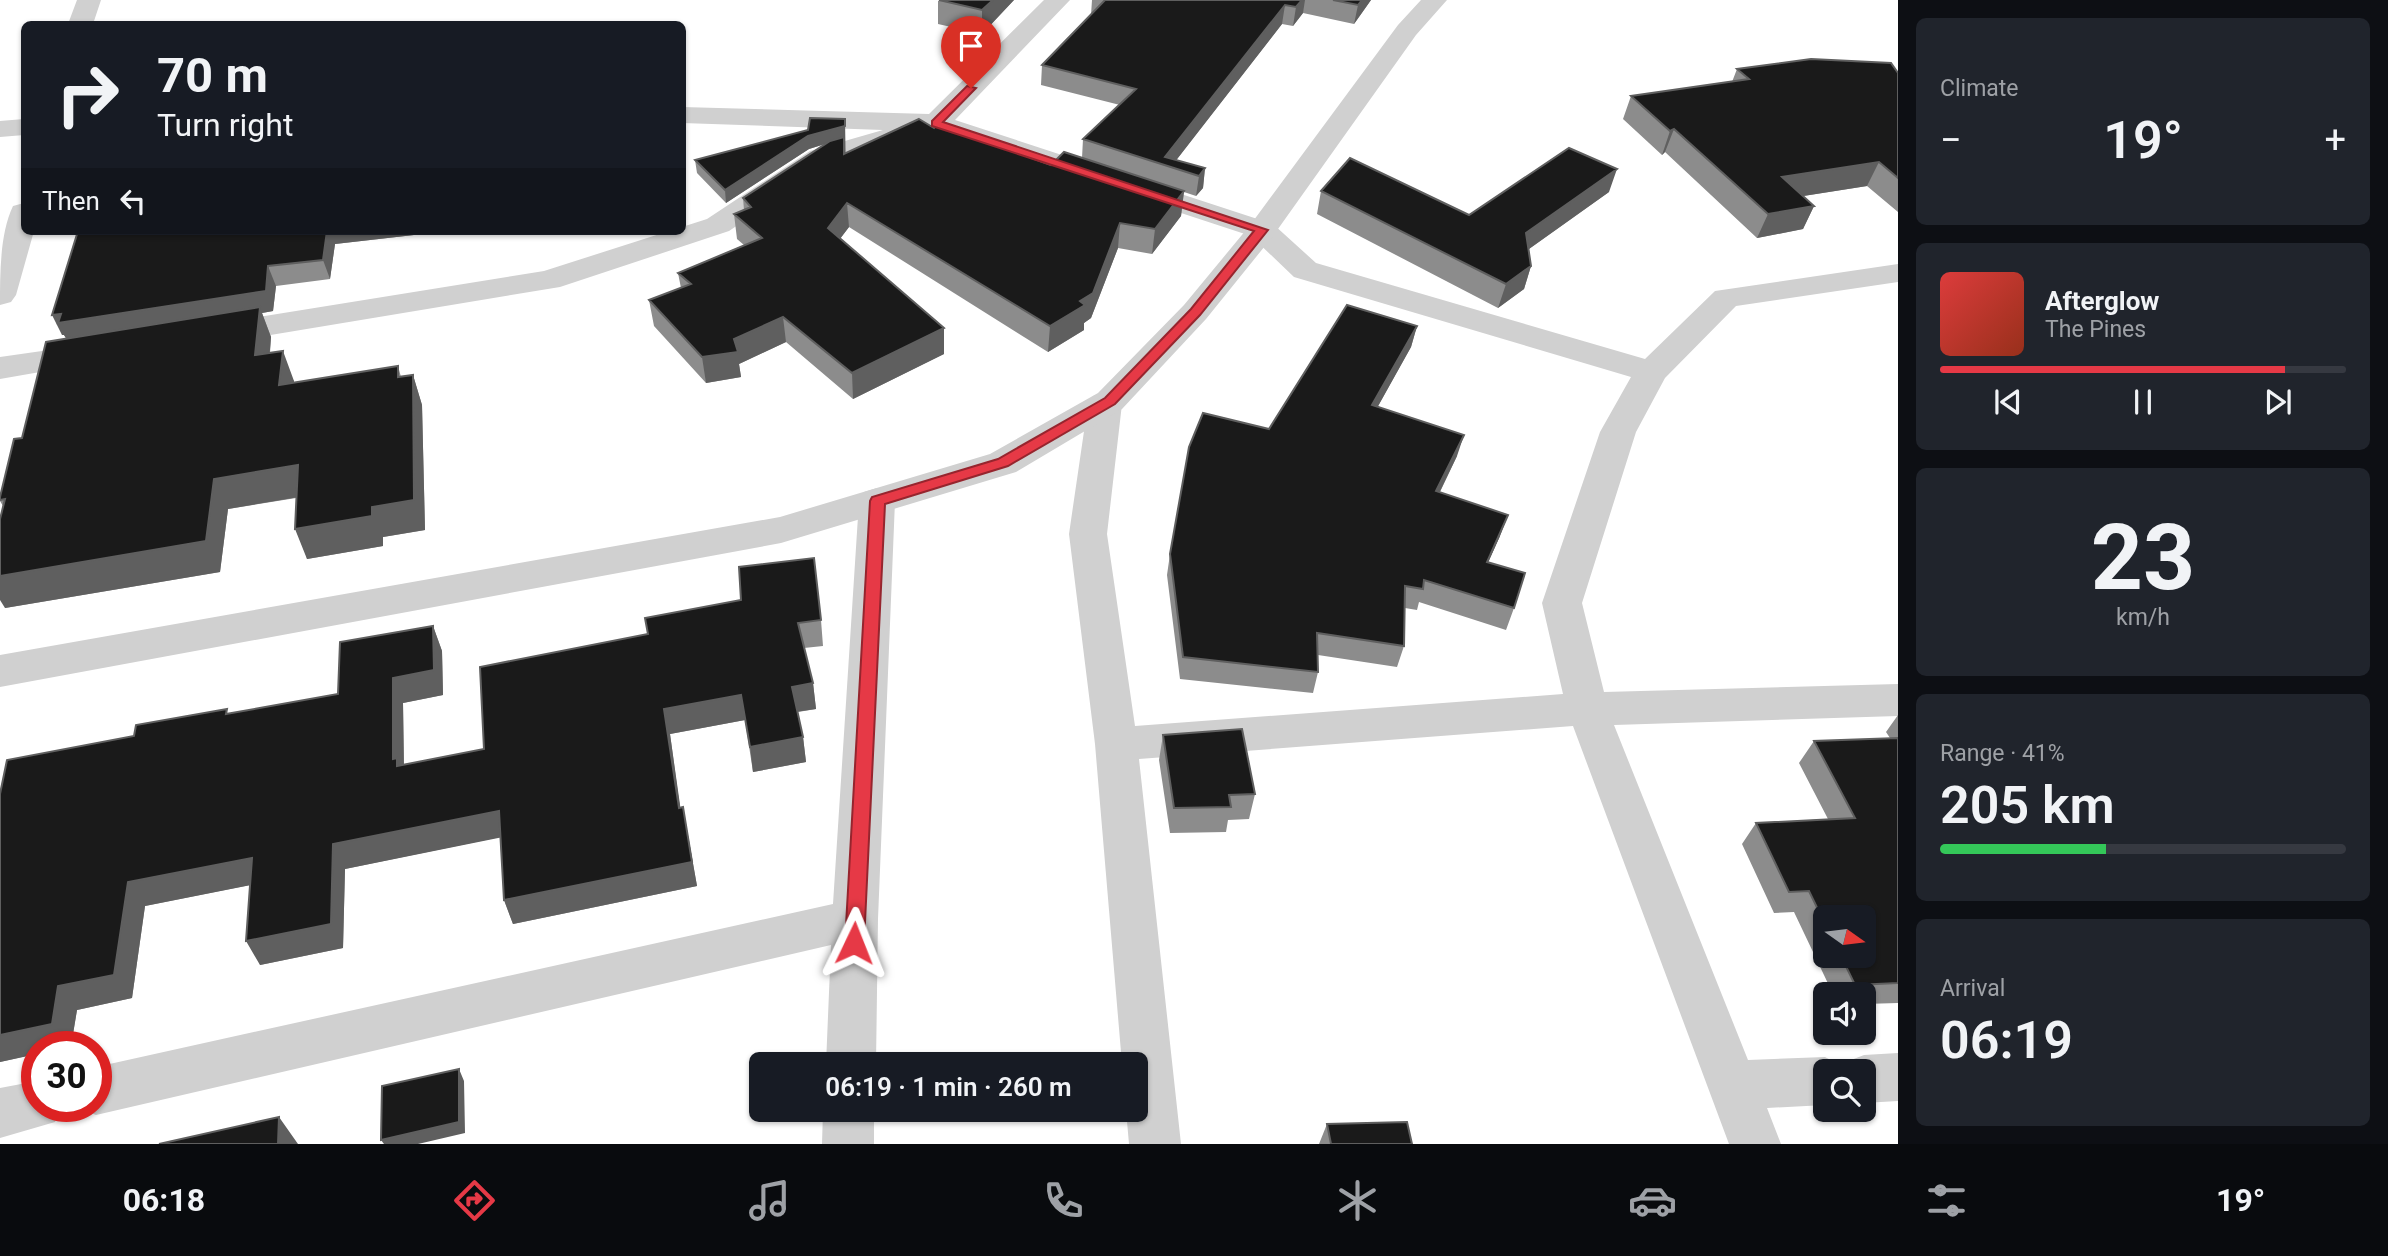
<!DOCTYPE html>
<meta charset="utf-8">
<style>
:root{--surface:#171b24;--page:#20242c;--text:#f1f3f6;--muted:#9ea1a6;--line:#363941;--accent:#e63946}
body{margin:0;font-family:Roboto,sans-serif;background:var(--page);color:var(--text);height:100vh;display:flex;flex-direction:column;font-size:26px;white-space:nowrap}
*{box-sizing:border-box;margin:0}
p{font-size:23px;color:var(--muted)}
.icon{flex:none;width:38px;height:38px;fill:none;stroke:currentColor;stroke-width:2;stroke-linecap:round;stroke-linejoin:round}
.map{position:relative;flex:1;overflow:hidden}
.panel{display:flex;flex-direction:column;gap:18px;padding:18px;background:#0d0f14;width:490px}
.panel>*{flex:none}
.guide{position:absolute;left:21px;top:21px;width:665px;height:214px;border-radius:10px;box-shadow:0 2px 5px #0004;background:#171b24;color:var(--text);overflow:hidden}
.needle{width:46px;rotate:104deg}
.controls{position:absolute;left:1813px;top:905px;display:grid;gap:14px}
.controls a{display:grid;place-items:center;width:63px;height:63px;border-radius:10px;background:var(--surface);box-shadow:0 2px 5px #0004;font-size:35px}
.speed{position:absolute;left:21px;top:1031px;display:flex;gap:14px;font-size:35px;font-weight:700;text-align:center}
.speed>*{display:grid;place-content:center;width:91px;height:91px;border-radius:50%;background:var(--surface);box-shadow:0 2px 5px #0004;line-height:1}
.speed .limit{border:10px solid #d22;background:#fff;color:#111}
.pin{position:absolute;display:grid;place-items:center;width:60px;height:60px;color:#fff;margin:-72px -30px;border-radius:50% 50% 50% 0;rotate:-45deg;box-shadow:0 0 7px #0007}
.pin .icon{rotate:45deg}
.me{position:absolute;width:77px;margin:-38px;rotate:2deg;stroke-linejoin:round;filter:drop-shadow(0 0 5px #0008)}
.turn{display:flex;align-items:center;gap:24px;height:147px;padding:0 21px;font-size:32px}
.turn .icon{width:91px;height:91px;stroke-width:2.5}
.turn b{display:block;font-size:49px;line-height:60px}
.then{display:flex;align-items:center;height:66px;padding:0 21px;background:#0003;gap:14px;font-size:26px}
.big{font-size:52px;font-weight:600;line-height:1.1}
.panel .card{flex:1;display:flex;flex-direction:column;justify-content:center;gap:10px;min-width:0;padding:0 24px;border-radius:10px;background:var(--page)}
.panel .dial{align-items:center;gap:0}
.dial b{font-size:91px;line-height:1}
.song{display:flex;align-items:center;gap:21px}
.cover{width:84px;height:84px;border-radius:10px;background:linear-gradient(135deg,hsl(0 70% 55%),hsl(10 70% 35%))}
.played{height:7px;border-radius:4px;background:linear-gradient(90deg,var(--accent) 85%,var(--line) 85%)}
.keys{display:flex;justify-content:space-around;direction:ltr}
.heat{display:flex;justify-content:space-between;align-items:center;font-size:38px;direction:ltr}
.charge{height:10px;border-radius:5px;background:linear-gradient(90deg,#34c759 41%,var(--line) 0)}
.trip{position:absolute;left:749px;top:1052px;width:399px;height:70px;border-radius:10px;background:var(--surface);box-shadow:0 2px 5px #0004;font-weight:600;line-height:70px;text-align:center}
.dock{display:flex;height:112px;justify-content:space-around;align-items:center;background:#090b0e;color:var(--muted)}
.dock .icon{width:49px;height:49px}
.dock .current{color:var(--accent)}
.dock b{font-size:32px;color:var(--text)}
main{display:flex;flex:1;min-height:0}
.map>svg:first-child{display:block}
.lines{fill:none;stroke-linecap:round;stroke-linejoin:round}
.minor{fill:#d0d0d0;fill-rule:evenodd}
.tertiary{fill:#d0d0d0;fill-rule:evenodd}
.wall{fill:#8c8c8c;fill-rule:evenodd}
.shaded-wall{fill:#5f5f5f}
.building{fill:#1a1a1a;stroke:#5f5f5f;stroke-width:2}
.route{fill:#e63946;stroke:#96252e;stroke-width:2}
</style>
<main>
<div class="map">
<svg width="1898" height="1144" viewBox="0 0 1898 1144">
<rect width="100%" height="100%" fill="#fff"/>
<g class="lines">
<path class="minor" d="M 77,0 L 101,0 L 93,24 L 68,24 Z
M 1044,0 L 1070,0 L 955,120 L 1273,224 L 1316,263 L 1645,359 L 1715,291 L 1898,264 L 1898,282 L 1736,306 L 1665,378 L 1636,432 L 1582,603 L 1604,692 L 1898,684 L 1898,716 L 1614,725 L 1748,1060 L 1825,1057 L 1844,1067 L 1846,1062 L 1864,1055 L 1898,1053 L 1898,1101 L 1864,1103 L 1864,1071 L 1825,1071 L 1825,1105 L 1767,1108 L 1781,1144 L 1729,1144 L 1573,726 L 1139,759 L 1181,1144 L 1129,1144 L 1126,1110 L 1136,1110 L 1136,1064 L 1122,1064 L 1095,744 L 1069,534 L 1088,404 L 1093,396 L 1105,393 L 1117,396 L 1122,404 L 1107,534 L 1135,726 L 1563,694 L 1542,603 L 1600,432 L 1631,377 L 1294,277 L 1251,236 L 935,132 L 830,163 L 729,231 L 560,287 L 216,344 L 204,341 L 200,334 L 204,327 L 216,324 L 544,271 L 669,231 L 682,231 L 682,227 L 707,219 L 810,151 L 883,130 L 682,123 L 682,107 L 929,114 Z
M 24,119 L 24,135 L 0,137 L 0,121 Z
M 24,203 L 24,231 L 34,231 L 16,295 L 11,302 L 0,305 C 0,273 0,233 13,206 Z
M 91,344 L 103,347 L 108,354 L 103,361 L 0,379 L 0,357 Z
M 877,488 L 890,492 L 895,501 L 878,919 L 876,1064 L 826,1064 L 831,945 L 96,1115 L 78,1108 L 77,1106 L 96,1106 L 96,1067 L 833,904 L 859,501 L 864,492 Z
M 37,1081 L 37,1106 L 62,1106 L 55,1122 L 0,1138 L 0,1088 Z
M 823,1110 L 874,1110 L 874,1144 L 822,1144 Z"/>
<path class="tertiary" d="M 1421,0 L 1447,0 L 1416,35 L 1273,236 L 1206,319 L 1122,409 L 1016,472 L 781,543 L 0,687 L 0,655 L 780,517 L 990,454 L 1098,393 L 1184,305 L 1251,224 L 1398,25 Z"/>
</g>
<path class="wall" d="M 1014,0 L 982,34 L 938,24 L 938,1 Z
M 1092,0 L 1371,0 L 1354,24 L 1303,13 L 1293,26 L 1282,24 L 1176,160 L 1205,168 L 1203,188 L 1196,196 L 1184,192 L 1181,216 L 1152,254 L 1118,248 L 1091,318 L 1084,323 L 1084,330 L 1048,352 L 849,227 L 840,239 L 944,328 L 944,354 L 853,399 L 786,342 L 739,364 L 741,377 L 706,383 L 654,326 L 649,300 L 681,288 L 678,273 L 744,245 L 737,239 L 734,214 L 744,210 L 743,198 L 825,144 L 809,149 L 726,203 L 697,173 L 695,160 L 845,138 L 844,138 L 845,154 L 934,128 L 1051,165 L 1082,158 L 1083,139 L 1120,105 L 1041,85 L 1042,65 L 1091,15 Z
M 1737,69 L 1898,73 L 1898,212 L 1867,186 L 1803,196 L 1814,206 L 1803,229 L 1757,238 L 1665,152 L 1662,155 L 1623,119 L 1631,96 L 1732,82 Z
M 1321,191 L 1469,215 L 1609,192 L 1529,249 L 1531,266 L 1524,289 L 1498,308 L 1317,214 Z
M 78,231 L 449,231 L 335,244 L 330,279 L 276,286 L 273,311 L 262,313 L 271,337 L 270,353 L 294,381 L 294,383 L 398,366 L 401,377 L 413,375 L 422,405 L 425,530 L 383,537 L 383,546 L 307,559 L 296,498 L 228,509 L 220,572 L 5,608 L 3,506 L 0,501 L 22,438 L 66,338 L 64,335 L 62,335 Z
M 1417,326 L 1411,347 L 1378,406 L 1457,456 L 1440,492 L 1500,536 L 1488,562 L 1514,608 L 1506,630 L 1419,602 L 1417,610 L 1405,608 L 1404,646 L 1397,667 L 1318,655 L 1318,672 L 1313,693 L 1180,679 L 1167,575 L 1170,554 L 1269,429 Z
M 821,620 L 823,646 L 804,648 L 813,683 L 816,709 L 798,712 L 803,737 L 806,762 L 753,772 L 745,720 L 670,734 L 680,808 L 683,807 L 697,886 L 513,924 L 504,900 L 500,837 L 345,869 L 343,948 L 260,965 L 250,885 L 145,906 L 132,998 L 77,1010 L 71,1046 L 0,1062 L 0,794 L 134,736 L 229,714 L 338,694 L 433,626 L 442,651 L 443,695 L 403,703 L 404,765 L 484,749 L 648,634 Z
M 1898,715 L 1898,1003 L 1864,1004 L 1864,994 L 1833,994 L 1794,912 L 1774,913 L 1742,844 L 1756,823 L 1828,819 L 1799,763 L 1814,741 L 1890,738 L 1886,732 ZM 1825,917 L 1864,956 L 1825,956 Z
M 1163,735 L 1255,794 L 1249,819 L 1228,820 L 1226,832 L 1170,833 L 1159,760 Z
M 1327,1124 L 1412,1144 L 1319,1144 Z"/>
<path class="shaded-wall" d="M 993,0 L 1014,0 L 982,34 L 982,10 Z
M 1302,0 L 1305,0 L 1303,13 L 1293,26 L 1296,7 Z
M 1362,0 L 1371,0 L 1354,24 L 1358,5 Z
M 1285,5 L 1282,24 L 1171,167 L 1165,157 Z
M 845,119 L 846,178 L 844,138 L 809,149 L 726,203 L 725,190 L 808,136 Z
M 1674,129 L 1665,152 L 1662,155 L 1670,131 Z
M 1879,162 L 1867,186 L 1772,201 L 1782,177 Z
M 1205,168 L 1203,188 L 1196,196 L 1199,176 Z
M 1617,169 L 1609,192 L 1519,256 L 1526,233 Z
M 1184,191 L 1181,216 L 1152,254 L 1155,229 Z
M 847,203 L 849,227 L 829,253 L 828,228 Z
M 1814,206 L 1803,229 L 1757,238 L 1768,214 Z
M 1120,223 L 1118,248 L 1091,318 L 1084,323 L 1084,330 L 1048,352 L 1050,326 L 1080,301 Z
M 327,231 L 449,231 L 335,244 L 330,279 L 323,260 Z
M 268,266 L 276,286 L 273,311 L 262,313 L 271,337 L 267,385 L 69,343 L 64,335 L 62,335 L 52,315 Z
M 1531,266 L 1524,289 L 1498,308 L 1506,284 Z
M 783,317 L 786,342 L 739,364 L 741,377 L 706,383 L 702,357 L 734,339 Z
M 1417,326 L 1411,347 L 1367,426 L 1372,405 Z
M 944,328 L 944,354 L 853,399 L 852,373 Z
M 283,351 L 294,381 L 291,415 L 279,385 Z
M 413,375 L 422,405 L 425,530 L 383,537 L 383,546 L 307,559 L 295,529 L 372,507 Z
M 1464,435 L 1457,456 L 1430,512 L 1436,491 Z
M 298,465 L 311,495 L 228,509 L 220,572 L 5,608 L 0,600 L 0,576 L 214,479 Z
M 1508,515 L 1500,536 L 1479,583 L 1487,562 Z
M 433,626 L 442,651 L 443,695 L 403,703 L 404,773 L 408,783 L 393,759 L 393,678 Z
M 813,683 L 816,709 L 795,712 L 792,687 Z
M 741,695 L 745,720 L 670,734 L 684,833 L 679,808 L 664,709 Z
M 803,737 L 806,762 L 753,772 L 750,747 Z
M 683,807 L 697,886 L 513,924 L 504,900 Z
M 499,811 L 508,836 L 345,869 L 343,948 L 260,965 L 246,941 L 333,844 Z
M 252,858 L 266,882 L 145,906 L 132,998 L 77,1010 L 71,1046 L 37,1046 L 37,1054 L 0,1062 L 0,1035 L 128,882 Z
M 459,1069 L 464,1081 L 465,1133 L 418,1144 L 384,1144 L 381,1140 Z
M 279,1117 L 298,1144 L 278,1144 Z"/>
<path class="building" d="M 939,0 L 993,0 L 982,10 Z
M 1105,0 L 1302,0 L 1296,7 L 1285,5 L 1165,157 L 1205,168 L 1199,176 L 1083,139 L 1136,89 L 1042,65 Z
M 1333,0 L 1362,0 L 1358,5 Z
M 1811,59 L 1891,63 L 1898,73 L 1898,178 L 1879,162 L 1782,177 L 1814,206 L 1768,214 L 1674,129 L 1670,131 L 1631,96 L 1749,79 L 1737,69 Z
M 810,118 L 845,119 L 845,126 L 808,136 L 725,190 L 695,160 L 808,130 Z
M 919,119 L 934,128 L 937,124 L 1051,165 L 1064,152 L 1184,191 L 1155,229 L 1120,223 L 1093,293 L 1080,301 L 1085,305 L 1050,326 L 847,203 L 828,228 L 944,328 L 852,373 L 783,317 L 734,339 L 738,352 L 702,357 L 649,300 L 691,284 L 678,273 L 762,238 L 734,214 L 751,207 L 743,198 L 830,141 L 844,137 L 844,154 Z
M 1569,148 L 1617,169 L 1526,233 L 1531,266 L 1506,284 L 1321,191 L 1350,158 L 1469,215 Z
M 78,231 L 327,231 L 323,260 L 268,266 L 266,291 L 58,323 L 61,314 L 52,315 Z
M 1347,305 L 1417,326 L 1372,405 L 1464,435 L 1436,491 L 1508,515 L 1487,562 L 1525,573 L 1514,608 L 1424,580 L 1423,589 L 1405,586 L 1404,646 L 1317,633 L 1318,672 L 1183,657 L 1170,554 L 1189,447 L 1203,413 L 1269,429 Z
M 260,307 L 255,355 L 283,351 L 279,385 L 398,366 L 398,377 L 413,375 L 414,500 L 372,507 L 372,516 L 295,529 L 298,465 L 214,479 L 206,541 L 0,576 L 0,519 L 5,499 L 0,500 L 0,497 L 14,439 L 22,438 L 46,342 Z
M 814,558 L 821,620 L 798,623 L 813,683 L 792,687 L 803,737 L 750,747 L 741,695 L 664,709 L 679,808 L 683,807 L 692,862 L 504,900 L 499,811 L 333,844 L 331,924 L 246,941 L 252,858 L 128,882 L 114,975 L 58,986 L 52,1024 L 0,1035 L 0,794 L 7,760 L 134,736 L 136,725 L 227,709 L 226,714 L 338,694 L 340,642 L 433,626 L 434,670 L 393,678 L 393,759 L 397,758 L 397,766 L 484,749 L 480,667 L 648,634 L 645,618 L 741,600 L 739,567 Z
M 1242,729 L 1255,794 L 1229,795 L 1231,807 L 1174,808 L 1163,735 Z
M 1898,738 L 1898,983 L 1855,985 L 1841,956 L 1864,956 L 1864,917 L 1825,917 L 1825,924 L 1809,891 L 1789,892 L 1756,823 L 1855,818 L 1814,741 Z
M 459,1069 L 459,1122 L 381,1140 L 382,1086 Z
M 279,1117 L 278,1144 L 159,1144 Z
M 1407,1122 L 1412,1144 L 1331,1144 L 1327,1124 Z"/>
<path class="route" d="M 967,86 L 976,88 L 943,122 L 1268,230 L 1200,315 L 1115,404 L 1008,466 L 885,504 L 864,943 L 861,949 L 854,952 L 847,949 L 845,943 L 870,501 L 872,497 L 998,459 L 1105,398 L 1191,309 L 1254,231 L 932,126 L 932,121 Z"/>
</svg>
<div class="controls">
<a><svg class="needle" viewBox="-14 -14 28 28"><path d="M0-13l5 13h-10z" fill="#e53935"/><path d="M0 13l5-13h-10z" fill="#9ea1a6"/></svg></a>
<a><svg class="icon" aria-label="sound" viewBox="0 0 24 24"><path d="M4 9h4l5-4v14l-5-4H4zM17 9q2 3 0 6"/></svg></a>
<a><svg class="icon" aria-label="search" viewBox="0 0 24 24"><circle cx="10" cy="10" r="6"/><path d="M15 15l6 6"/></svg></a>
</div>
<div class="speed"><div class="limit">30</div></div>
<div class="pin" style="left:971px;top:88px;background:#d93025"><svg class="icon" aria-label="arrive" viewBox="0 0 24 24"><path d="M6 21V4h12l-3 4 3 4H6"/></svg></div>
<svg class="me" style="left:854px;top:943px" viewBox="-20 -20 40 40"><path d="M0-17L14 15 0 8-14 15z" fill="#e63946" stroke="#fff" stroke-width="4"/></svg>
<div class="trip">06:19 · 1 min · 260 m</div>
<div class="guide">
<div class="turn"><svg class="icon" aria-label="right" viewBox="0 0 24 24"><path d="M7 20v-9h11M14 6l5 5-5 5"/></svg><div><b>70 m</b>Turn right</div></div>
<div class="then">Then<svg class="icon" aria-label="left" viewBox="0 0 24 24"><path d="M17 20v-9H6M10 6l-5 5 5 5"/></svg></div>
</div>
</div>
<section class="panel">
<div class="card"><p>Climate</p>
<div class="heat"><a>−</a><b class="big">19°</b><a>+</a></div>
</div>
<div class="card">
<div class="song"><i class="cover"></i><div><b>Afterglow</b><p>The Pines</p></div></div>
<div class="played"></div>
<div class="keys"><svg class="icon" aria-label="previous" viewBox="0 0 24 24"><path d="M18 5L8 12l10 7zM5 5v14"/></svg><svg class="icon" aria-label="pause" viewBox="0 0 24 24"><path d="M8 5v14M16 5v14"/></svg><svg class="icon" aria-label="next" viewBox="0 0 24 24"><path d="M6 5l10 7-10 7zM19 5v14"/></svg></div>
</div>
<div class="card dial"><b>23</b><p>km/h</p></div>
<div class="card"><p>Range · 41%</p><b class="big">205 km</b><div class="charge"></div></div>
<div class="card"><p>Arrival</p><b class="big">06:19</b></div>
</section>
</main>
<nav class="dock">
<b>06:18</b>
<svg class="icon current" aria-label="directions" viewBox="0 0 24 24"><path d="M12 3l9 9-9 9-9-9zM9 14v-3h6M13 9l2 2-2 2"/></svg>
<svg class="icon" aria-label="music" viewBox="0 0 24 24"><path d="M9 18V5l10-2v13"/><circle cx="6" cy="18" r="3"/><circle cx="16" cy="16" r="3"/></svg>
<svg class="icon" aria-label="phone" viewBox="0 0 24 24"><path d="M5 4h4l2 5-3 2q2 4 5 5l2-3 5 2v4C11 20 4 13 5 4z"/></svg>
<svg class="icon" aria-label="climate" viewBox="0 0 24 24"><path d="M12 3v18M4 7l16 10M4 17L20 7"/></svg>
<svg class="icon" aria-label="car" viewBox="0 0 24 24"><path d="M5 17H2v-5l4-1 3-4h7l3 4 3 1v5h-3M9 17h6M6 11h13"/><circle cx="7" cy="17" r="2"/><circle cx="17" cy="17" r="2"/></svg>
<svg class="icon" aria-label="filters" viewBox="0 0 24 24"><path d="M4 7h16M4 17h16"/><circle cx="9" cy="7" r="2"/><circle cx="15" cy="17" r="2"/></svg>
<b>19°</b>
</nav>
